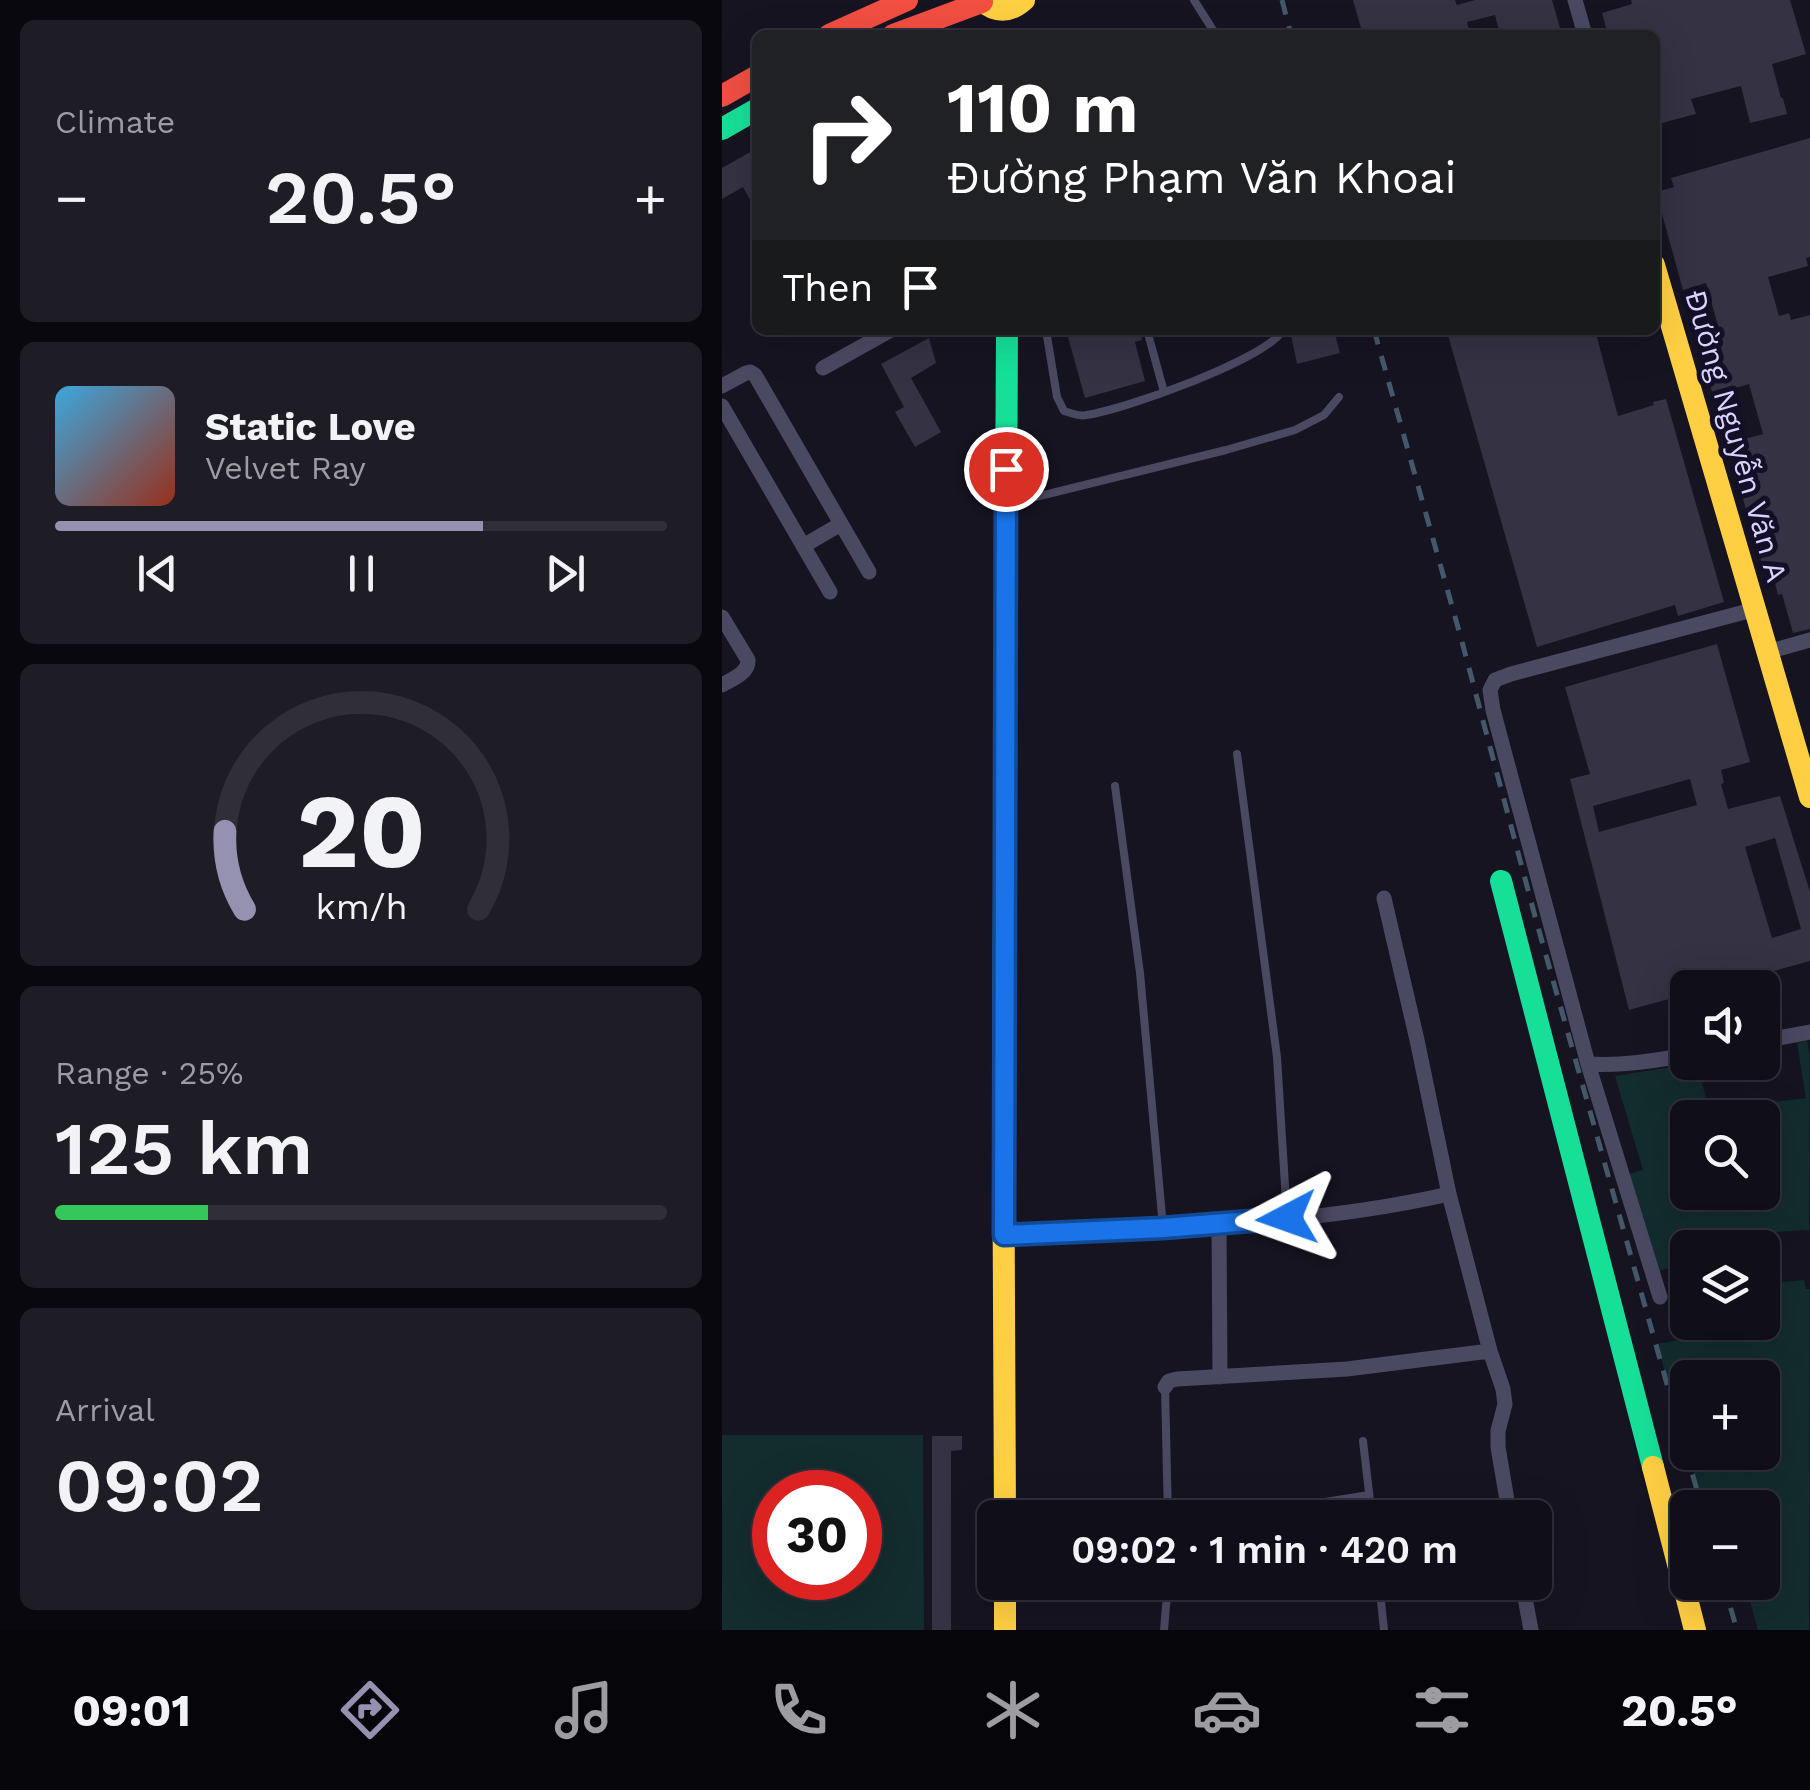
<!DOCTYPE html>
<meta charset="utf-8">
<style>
:root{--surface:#100f19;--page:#1e1d26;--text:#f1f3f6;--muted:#9c9ca2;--line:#302f38;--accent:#9591b1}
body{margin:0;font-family:"Work Sans",sans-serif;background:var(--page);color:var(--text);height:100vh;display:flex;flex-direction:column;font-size:38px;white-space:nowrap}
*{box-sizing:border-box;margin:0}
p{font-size:32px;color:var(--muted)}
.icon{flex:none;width:55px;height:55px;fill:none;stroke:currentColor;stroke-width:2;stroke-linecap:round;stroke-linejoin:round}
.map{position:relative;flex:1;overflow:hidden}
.side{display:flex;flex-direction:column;gap:20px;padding:20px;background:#09080e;width:722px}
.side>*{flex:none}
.hud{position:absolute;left:30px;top:30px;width:908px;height:305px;border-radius:15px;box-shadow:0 10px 40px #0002,0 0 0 2px var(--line);background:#202124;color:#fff;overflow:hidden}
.tools{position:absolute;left:948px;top:970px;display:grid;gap:20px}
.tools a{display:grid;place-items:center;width:110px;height:110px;border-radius:15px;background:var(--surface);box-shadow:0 10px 40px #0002,0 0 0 2px var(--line);font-size:50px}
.speed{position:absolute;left:30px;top:1470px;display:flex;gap:20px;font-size:50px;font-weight:700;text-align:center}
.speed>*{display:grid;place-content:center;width:130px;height:130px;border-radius:50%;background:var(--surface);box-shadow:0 10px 40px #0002,0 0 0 2px var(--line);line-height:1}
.speed .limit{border:15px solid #d22;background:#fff;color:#111}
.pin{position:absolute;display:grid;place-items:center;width:85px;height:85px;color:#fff;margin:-42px;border:5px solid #fff;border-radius:50%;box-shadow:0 2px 10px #0007}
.me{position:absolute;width:110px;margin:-55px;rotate:266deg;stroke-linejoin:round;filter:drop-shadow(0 0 8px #0008)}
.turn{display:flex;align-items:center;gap:35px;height:210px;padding:0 30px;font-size:45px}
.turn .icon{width:130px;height:130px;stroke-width:2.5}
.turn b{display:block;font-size:70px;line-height:85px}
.then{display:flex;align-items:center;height:95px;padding:0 30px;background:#0003;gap:20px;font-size:38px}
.big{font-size:75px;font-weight:600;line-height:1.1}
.side .widget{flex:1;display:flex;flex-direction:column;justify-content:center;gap:15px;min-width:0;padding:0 35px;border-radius:15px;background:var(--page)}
.side .dial{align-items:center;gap:0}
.dial svg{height:260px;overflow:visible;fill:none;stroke:var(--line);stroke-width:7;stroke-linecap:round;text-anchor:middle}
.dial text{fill:var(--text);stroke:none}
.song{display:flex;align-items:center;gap:30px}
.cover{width:120px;height:120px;border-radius:15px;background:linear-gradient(135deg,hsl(200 70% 55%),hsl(10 70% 35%))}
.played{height:10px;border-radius:5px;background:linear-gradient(90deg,var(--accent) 70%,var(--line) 70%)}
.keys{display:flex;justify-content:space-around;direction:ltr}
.heat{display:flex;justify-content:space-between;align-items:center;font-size:55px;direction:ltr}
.charge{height:15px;border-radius:8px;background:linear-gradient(90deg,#34c759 25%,var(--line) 0)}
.trip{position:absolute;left:255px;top:1500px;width:575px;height:100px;border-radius:15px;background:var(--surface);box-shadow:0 10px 40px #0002,0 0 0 2px var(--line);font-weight:600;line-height:100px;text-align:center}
.tabs{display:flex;height:160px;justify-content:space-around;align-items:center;background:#06060a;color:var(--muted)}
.tabs .icon{width:70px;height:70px}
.tabs .selected{color:var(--accent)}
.tabs b{font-size:45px;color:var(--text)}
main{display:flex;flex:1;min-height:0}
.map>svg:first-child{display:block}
.green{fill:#132c2d;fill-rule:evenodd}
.building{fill:#343243;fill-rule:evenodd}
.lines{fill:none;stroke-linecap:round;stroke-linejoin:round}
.lane{stroke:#4a4962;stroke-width:8}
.street{stroke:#4a4962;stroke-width:15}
.fast{stroke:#16e098;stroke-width:22}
.slow{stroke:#ffcf43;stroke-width:22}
.jam{stroke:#f24e42;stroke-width:22}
.rail{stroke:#43596b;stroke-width:5;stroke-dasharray:15 12;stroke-linecap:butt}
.route-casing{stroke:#114b97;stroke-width:25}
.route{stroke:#1a73e8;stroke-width:18}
.labels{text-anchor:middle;stroke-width:10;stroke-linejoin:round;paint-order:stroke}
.street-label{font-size:30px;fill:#d9d4ff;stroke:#130f26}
</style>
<main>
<section class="side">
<div class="widget"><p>Climate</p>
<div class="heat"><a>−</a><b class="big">20.5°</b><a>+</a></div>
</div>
<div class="widget">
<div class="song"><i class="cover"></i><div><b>Static Love</b><p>Velvet Ray</p></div></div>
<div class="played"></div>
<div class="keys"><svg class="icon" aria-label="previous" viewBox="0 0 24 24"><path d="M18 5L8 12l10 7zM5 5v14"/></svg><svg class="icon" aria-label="pause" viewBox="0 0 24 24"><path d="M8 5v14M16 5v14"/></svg><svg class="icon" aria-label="next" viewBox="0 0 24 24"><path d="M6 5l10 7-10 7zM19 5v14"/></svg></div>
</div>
<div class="widget dial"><svg viewBox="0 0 100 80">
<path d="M14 69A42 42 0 1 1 86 69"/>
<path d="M14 69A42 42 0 0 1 8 45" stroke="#9591b1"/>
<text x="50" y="56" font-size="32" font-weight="700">20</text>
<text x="50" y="72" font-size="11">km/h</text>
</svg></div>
<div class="widget"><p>Range · 25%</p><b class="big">125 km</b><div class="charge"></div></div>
<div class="widget"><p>Arrival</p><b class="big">09:02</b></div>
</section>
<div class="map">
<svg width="1088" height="1630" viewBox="0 0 1088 1630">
<rect width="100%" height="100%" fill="#161421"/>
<path class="green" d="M 1085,1041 L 1088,1055 L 1087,1230 L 983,1236 L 983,1247 L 965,1248 L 965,1263 L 936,1271 L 906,1174 L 921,1170 L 893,1076 L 975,1063 L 987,1110 L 1084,1098 L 1075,1043 ZM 965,1118 L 1040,1118 L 1040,1192 L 965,1192 Z
M 1082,1280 L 1084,1289 L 1088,1289 L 1087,1630 L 1036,1630 L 1023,1583 L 1040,1582 L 1040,1508 L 981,1507 L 966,1453 L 1040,1452 L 1040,1378 L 965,1378 L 965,1449 L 935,1344 L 976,1336 L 978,1323 L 1040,1322 L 1040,1284 Z
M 0,1435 L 201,1435 L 202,1630 L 0,1630 ZM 52,1492 L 138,1492 L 138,1578 L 52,1578 Z"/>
<path class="building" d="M 631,0 L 733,0 L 735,5 L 753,0 L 830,0 L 840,35 L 778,35 L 773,15 L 745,22 L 748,35 L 641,35 Z
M 909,0 L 1068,0 L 1084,54 L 1050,64 L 1059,98 L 1061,98 L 1065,114 L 1028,123 L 1019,86 L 969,99 L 974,114 L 932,125 L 932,35 L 886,35 L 880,13 L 910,4 Z
M 1088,138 L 1088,257 L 1084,258 L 1086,266 L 1046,277 L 1057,316 L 1067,313 L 1069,320 L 1088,315 L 1088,629 L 1071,633 L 1060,594 L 1056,595 L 1048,562 L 1040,564 L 1005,444 L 1041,434 L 1027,384 L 991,395 L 977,347 L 999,340 L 998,333 L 984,283 L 961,290 L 934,192 L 952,187 L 949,178 Z
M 30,151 L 35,161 L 35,212 L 21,187 L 0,199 L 0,168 Z
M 344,330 L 418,330 L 420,340 L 413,342 L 423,381 L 363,398 Z
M 568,330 L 612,330 L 618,353 L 575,364 Z
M 743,330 L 873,330 L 896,416 L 932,405 L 931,402 L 944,399 L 1002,602 L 956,616 L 953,605 L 815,647 L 726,335 Z
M 207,338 L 214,363 L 189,378 L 219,432 L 193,447 L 173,412 L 182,407 L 159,364 Z
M 995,644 L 1028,762 L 999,770 L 1002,783 L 999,784 L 1006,809 L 1058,796 L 1088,892 L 1088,961 L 989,988 L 965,988 L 965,994 L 907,1010 L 848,779 L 868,774 L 843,687 ZM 968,779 L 975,805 L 877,832 L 871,806 ZM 1053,838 L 1079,929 L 1050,938 L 1023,847 Z
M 210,1436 L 240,1436 L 240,1450 L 229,1451 L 229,1630 L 210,1630 Z"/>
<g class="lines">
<path class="lane" d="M 472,0 L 494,35
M 476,35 L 492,31
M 324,330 L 335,397 L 342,411 C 349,413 357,417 364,415 C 401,410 543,360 561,330
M 425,330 L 442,392
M 289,503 L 504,450 L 573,430 L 602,415 L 617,397
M 515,754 L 555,1057 L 565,1218
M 393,786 L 418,973 L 441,1227
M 443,1387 L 446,1518
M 641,1441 L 650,1518
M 503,1518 L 647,1495
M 657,1582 L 662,1630
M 442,1630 L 446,1582"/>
<path class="street" d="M 853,0 L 863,35
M 101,368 L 169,330
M 0,386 L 24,373 L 28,372 L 33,375 L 147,572
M 0,406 L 108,592
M 81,546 L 119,524
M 0,617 L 26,660 C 27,673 10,679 0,685
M 1045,652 L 1088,640
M 662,898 L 695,1040 L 727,1194 L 768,1351 L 781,1389 L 783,1404 L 776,1431 L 776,1447 L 788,1518
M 1040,1041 L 1088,1032
M 965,1055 C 931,1061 900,1066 866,1064 L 771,710 L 768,690 L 773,680 L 789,674 L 1034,609
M 866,1064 L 938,1297
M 497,1223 L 498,1377
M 282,1235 C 430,1228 582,1227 727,1194
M 443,1387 L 447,1381 L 455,1379 L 625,1369 L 768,1351
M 800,1582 L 809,1630"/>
<path class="fast" d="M 0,129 L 35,109
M 779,881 L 931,1467
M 281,1087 L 285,330"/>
<path class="slow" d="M 259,0 C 273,13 288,13 302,0
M 932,265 L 1088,797
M 281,1087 L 283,1518
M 931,1467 L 973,1630
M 283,1582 L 283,1630"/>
<path class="jam" d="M 107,35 L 185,0
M 171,35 L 260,2
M 0,96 L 35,76"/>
<path class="rail" d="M 560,0 L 569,35
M 652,330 L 739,638 L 814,920 L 980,1508
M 1001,1582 L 1015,1630"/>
</g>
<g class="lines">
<defs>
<path id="route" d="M 284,469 L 282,1235 L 441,1228 L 565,1218"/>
</defs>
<use href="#route" class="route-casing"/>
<use href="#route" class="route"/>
</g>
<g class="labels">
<g class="street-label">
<text transform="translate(1014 436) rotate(74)" y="10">Đường Nguyễn Văn A</text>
</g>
</g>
</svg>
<div class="tools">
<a><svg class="icon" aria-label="sound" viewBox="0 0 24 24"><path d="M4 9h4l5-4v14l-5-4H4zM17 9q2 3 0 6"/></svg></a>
<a><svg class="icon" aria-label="search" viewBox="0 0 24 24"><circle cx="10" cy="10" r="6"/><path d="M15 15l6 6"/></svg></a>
<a><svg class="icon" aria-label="layers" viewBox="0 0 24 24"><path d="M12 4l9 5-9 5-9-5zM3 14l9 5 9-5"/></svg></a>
<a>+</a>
<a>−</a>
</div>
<div class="speed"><div class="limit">30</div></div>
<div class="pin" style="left:284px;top:469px;background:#d93025"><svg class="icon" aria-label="arrive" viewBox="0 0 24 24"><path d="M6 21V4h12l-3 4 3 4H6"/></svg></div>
<svg class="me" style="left:565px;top:1218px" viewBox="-20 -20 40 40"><path d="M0-17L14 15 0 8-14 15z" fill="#1a73e8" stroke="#fff" stroke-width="4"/></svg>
<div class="trip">09:02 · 1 min · 420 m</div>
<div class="hud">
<div class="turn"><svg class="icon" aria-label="right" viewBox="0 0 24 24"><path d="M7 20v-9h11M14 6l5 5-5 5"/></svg><div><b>110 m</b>Đường Phạm Văn Khoai</div></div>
<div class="then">Then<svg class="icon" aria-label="arrive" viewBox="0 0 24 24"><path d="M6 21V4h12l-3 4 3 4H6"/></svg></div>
</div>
</div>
</main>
<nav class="tabs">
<b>09:01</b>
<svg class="icon selected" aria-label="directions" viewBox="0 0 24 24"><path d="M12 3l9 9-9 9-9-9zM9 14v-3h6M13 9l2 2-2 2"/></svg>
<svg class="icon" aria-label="music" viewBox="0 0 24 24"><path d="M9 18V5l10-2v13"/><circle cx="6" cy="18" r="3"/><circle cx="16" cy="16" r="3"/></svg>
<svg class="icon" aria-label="phone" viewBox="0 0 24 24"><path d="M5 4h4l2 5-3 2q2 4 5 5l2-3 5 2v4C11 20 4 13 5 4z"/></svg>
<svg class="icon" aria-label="climate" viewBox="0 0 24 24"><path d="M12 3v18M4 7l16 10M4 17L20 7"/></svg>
<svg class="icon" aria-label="car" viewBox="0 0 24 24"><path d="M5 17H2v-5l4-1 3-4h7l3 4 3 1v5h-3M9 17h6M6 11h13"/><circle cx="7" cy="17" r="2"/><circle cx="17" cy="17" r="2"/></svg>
<svg class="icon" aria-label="filters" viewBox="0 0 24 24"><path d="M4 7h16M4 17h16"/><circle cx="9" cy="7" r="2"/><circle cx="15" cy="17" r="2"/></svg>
<b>20.5°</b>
</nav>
